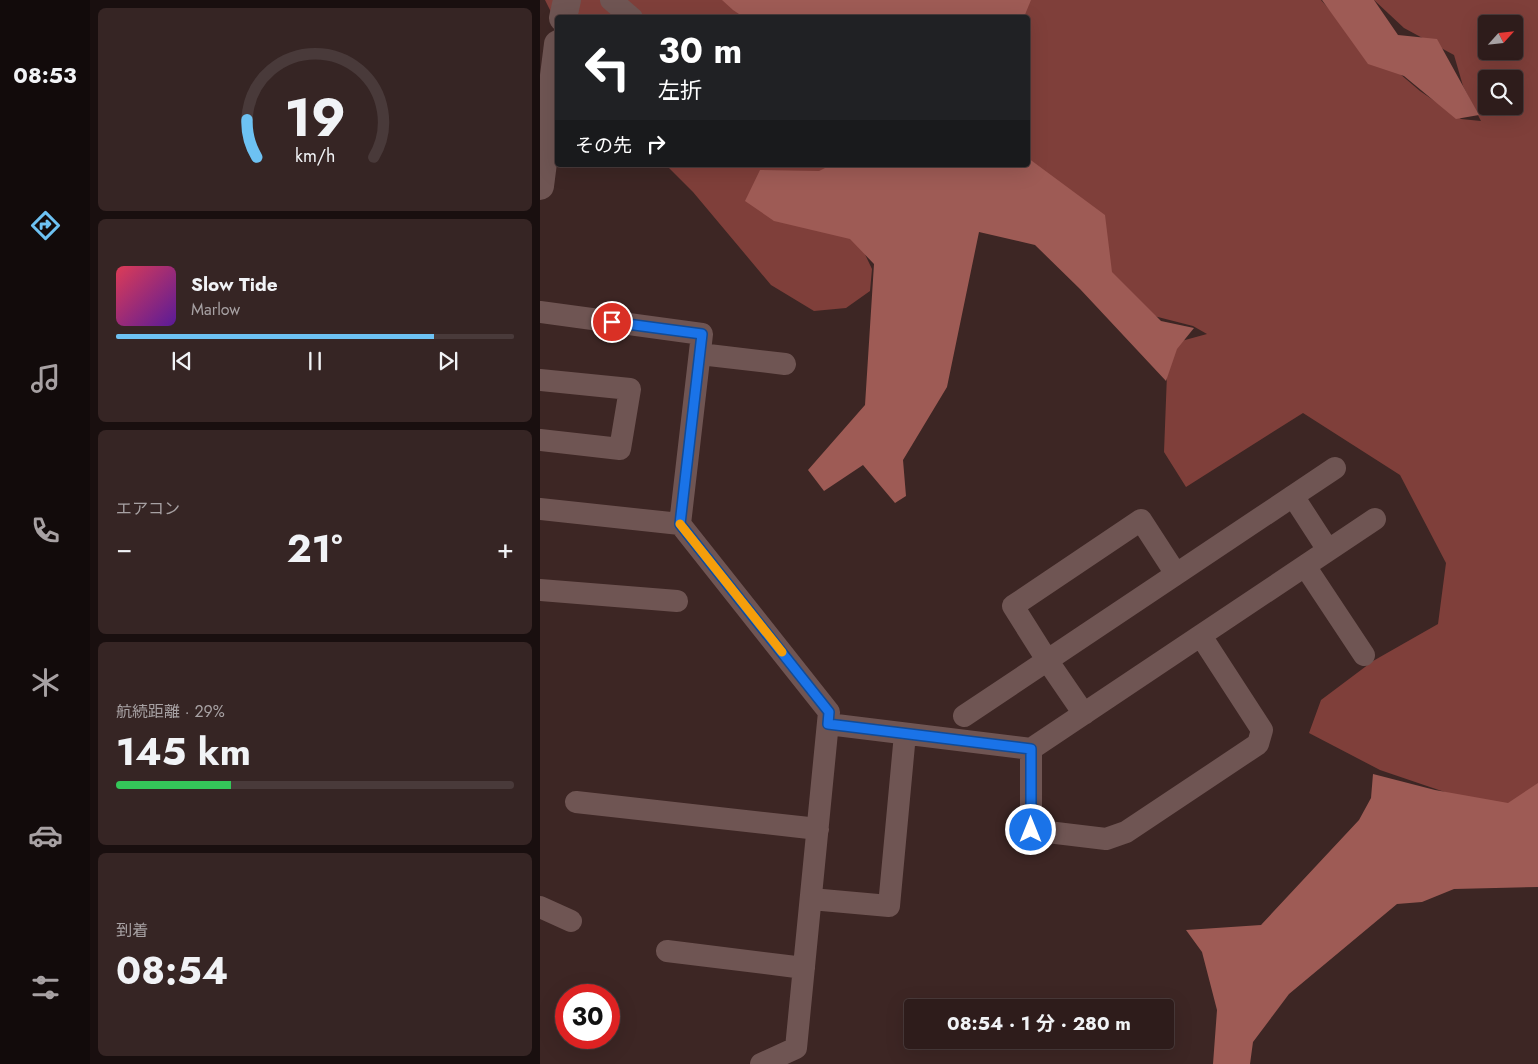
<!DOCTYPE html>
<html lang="ja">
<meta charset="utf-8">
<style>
:root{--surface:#2e1c1b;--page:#362524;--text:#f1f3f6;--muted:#a7a1a3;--line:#493a3a;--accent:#6dc2f3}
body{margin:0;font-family:Jost,"Noto Sans JP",sans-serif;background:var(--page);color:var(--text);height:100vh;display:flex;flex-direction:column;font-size:19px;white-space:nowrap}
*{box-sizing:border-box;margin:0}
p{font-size:16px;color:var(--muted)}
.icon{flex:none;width:28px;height:28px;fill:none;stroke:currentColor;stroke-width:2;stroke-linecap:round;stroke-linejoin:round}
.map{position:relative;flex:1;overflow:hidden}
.details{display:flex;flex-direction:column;gap:8px;padding:8px;background:#190f0f;width:450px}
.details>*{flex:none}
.top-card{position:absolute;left:15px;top:15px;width:475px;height:152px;border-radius:5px;box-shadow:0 5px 20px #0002,0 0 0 1px var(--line);background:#202124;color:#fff;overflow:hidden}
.needle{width:32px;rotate:63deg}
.tools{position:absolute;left:938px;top:15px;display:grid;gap:10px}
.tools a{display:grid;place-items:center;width:45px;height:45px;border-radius:5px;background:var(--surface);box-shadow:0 5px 20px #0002,0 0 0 1px var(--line);font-size:25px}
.speed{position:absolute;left:15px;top:984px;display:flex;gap:10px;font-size:25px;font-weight:700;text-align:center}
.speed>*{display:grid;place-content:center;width:65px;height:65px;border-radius:50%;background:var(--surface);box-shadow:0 5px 20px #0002,0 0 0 1px var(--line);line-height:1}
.speed .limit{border:8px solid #d22;background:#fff;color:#111}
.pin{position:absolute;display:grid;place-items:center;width:42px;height:42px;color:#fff;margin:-21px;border:2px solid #fff;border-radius:50%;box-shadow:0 1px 5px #0007}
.me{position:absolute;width:55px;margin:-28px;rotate:0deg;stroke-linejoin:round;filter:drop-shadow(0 0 4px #0008)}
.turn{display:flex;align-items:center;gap:18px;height:105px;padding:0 20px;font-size:22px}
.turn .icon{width:65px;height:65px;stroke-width:2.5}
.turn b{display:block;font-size:35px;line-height:42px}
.then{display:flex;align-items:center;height:48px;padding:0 20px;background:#0003;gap:10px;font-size:19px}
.big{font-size:38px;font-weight:700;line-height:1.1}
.details .tile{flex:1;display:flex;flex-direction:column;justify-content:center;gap:8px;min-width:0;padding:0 18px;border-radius:8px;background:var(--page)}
.details .dial{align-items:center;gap:0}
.dial svg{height:130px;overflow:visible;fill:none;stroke:var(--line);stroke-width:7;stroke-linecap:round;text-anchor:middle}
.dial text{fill:var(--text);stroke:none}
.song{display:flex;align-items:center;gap:15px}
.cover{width:60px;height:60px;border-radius:8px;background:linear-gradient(135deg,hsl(350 70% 55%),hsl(270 70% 35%))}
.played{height:5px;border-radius:2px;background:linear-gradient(90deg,var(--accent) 80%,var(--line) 80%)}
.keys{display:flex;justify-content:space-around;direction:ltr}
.heat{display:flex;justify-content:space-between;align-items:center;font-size:28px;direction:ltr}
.charge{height:8px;border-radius:4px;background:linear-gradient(90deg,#34c759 29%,var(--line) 0)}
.trip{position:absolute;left:364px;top:999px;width:270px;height:50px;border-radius:5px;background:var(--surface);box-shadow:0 5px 20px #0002,0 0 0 1px var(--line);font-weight:700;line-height:50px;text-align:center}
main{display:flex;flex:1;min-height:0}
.tabs{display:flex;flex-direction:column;width:90px;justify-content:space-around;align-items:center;background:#120b0b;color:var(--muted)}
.tabs .icon{width:35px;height:35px}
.tabs .selected{color:var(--accent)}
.tabs b{font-size:22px;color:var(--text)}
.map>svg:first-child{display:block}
.forest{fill:#7f3f3a;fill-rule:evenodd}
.water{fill:#9e5b55}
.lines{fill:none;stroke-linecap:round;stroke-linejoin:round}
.street{stroke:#6f5553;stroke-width:22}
.secondary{stroke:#6f5553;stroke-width:28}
.route-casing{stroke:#114b97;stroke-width:12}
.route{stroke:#1a73e8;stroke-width:9}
.slow{stroke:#f59e0b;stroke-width:9}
</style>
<main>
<nav class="tabs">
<b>08:53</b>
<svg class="icon selected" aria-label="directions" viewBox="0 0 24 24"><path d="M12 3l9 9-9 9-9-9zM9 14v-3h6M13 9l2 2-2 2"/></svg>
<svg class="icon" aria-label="music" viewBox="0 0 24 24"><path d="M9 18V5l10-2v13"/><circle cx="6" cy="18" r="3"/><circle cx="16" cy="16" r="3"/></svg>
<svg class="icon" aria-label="phone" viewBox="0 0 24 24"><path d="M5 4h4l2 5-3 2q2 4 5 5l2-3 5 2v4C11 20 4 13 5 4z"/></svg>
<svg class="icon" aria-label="climate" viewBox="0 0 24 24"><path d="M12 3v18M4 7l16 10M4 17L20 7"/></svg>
<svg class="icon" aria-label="car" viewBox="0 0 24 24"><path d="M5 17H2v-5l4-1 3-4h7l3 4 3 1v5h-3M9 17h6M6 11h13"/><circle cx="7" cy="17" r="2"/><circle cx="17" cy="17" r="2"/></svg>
<svg class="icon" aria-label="filters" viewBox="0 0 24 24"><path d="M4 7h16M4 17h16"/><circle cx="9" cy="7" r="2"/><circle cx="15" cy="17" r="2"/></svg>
</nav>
<section class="details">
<div class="tile dial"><svg viewBox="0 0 100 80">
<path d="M14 69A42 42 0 1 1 86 69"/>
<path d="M14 69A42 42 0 0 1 8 46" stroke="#6dc2f3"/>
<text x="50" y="56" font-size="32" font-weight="700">19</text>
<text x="50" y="72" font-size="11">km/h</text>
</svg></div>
<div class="tile">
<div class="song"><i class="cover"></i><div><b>Slow Tide</b><p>Marlow</p></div></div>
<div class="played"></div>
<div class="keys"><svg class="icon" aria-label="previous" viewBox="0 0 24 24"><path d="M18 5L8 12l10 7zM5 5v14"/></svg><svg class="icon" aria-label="pause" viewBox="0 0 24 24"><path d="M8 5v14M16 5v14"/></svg><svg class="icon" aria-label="next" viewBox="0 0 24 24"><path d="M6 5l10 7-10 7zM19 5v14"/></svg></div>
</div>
<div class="tile"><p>エアコン</p>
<div class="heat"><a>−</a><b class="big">21°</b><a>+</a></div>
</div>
<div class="tile"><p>航続距離 · 29%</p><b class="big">145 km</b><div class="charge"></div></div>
<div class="tile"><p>到着</p><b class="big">08:54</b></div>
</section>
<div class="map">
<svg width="998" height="1064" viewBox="0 0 998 1064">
<rect width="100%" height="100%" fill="#3d2624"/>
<path class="forest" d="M 5,0 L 351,0 L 334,17 L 18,18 L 17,24 Z
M 482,0 L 781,0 L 806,28 L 880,91 L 921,119 L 941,121 L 923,86 L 914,55 L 864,28 L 834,0 L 998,0 L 998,787 L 973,804 L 937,803 L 840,770 L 769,733 L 781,700 L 833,661 L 898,624 L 906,563 L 860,475 L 763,413 L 646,487 L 624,452 L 627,374 L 634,343 L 667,334 L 653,326 L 614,316 L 580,287 L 488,165 L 488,18 L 472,18 ZM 946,24 L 974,24 L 974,51 L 946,51 ZM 946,79 L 974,79 L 974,106 L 946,106 Z
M 126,165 L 290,165 L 322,248 L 332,269 L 330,291 L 306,308 L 274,311 L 231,285 L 153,192 Z"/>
<path class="water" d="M 182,0 L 491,0 L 484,17 L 205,18 L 193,10 Z
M 782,0 L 834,0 L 858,35 L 897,39 L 939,115 L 916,119 L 864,76 L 828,64 Z
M 488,158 L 565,215 L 572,272 L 621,321 L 654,328 L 637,349 L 626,381 L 540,289 L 495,245 L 439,232 L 407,387 L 363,460 L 366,496 L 355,503 L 323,465 L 284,491 L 268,470 L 325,405 L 334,264 L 310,239 L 234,221 L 205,201 L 220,170 L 279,171 L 291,165 L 488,165 Z
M 833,774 L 895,790 L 968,803 L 998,783 L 998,887 L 914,889 L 882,902 L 857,904 L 749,994 L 713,1042 L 710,1064 L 673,1064 L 677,1010 L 662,952 L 646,930 L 721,925 L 819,820 L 831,798 Z"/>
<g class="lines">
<path class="street" d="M 71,0 L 92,18
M 0,312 L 162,334 L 140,524 L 289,712 L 256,1048 L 221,1064
M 160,354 L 245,364
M 0,380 L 90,389 L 80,449 L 0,440
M 753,496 L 788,550
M 0,509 L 140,524
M 765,566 L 824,655
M 0,590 L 137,601
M 544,714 L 507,660 L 473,606 L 601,520 L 636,574
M 424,716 L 795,468
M 288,724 L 491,749 L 835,519
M 491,749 L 491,830 L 566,839 L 586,832 L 718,744 L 722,730 L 661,636
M 36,802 L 278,829
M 271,899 L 349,906 L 365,734
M 0,907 L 31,921
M 127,951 L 264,968"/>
<path class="secondary" d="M 23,18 L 27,0
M 0,186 L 18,44"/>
</g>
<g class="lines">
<defs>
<path id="route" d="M 72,322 L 162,334 L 140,524 L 289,712 L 288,724 L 491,749 L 491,830"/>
</defs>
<use href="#route" class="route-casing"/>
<use href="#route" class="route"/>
<path class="slow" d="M 140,524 L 242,652"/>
</g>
</svg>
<div class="tools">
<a><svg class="needle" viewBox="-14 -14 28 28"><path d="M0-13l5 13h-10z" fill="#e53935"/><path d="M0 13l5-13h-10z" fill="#a7a1a3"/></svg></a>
<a><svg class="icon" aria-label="search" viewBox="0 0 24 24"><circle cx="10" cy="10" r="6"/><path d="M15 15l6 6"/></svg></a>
</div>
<div class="speed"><div class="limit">30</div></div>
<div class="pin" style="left:72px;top:322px;background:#d93025"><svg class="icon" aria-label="arrive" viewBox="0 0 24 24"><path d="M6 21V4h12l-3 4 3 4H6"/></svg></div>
<svg class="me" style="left:491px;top:830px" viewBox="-20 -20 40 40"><circle r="17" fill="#1a73e8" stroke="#fff" stroke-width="3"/><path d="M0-11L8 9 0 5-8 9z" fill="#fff"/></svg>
<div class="trip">08:54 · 1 分 · 280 m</div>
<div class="top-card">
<div class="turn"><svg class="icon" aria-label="left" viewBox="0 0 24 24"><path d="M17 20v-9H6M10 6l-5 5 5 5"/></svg><div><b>30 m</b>左折</div></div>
<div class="then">その先<svg class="icon" aria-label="right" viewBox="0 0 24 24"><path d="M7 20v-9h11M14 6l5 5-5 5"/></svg></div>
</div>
</div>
</main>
